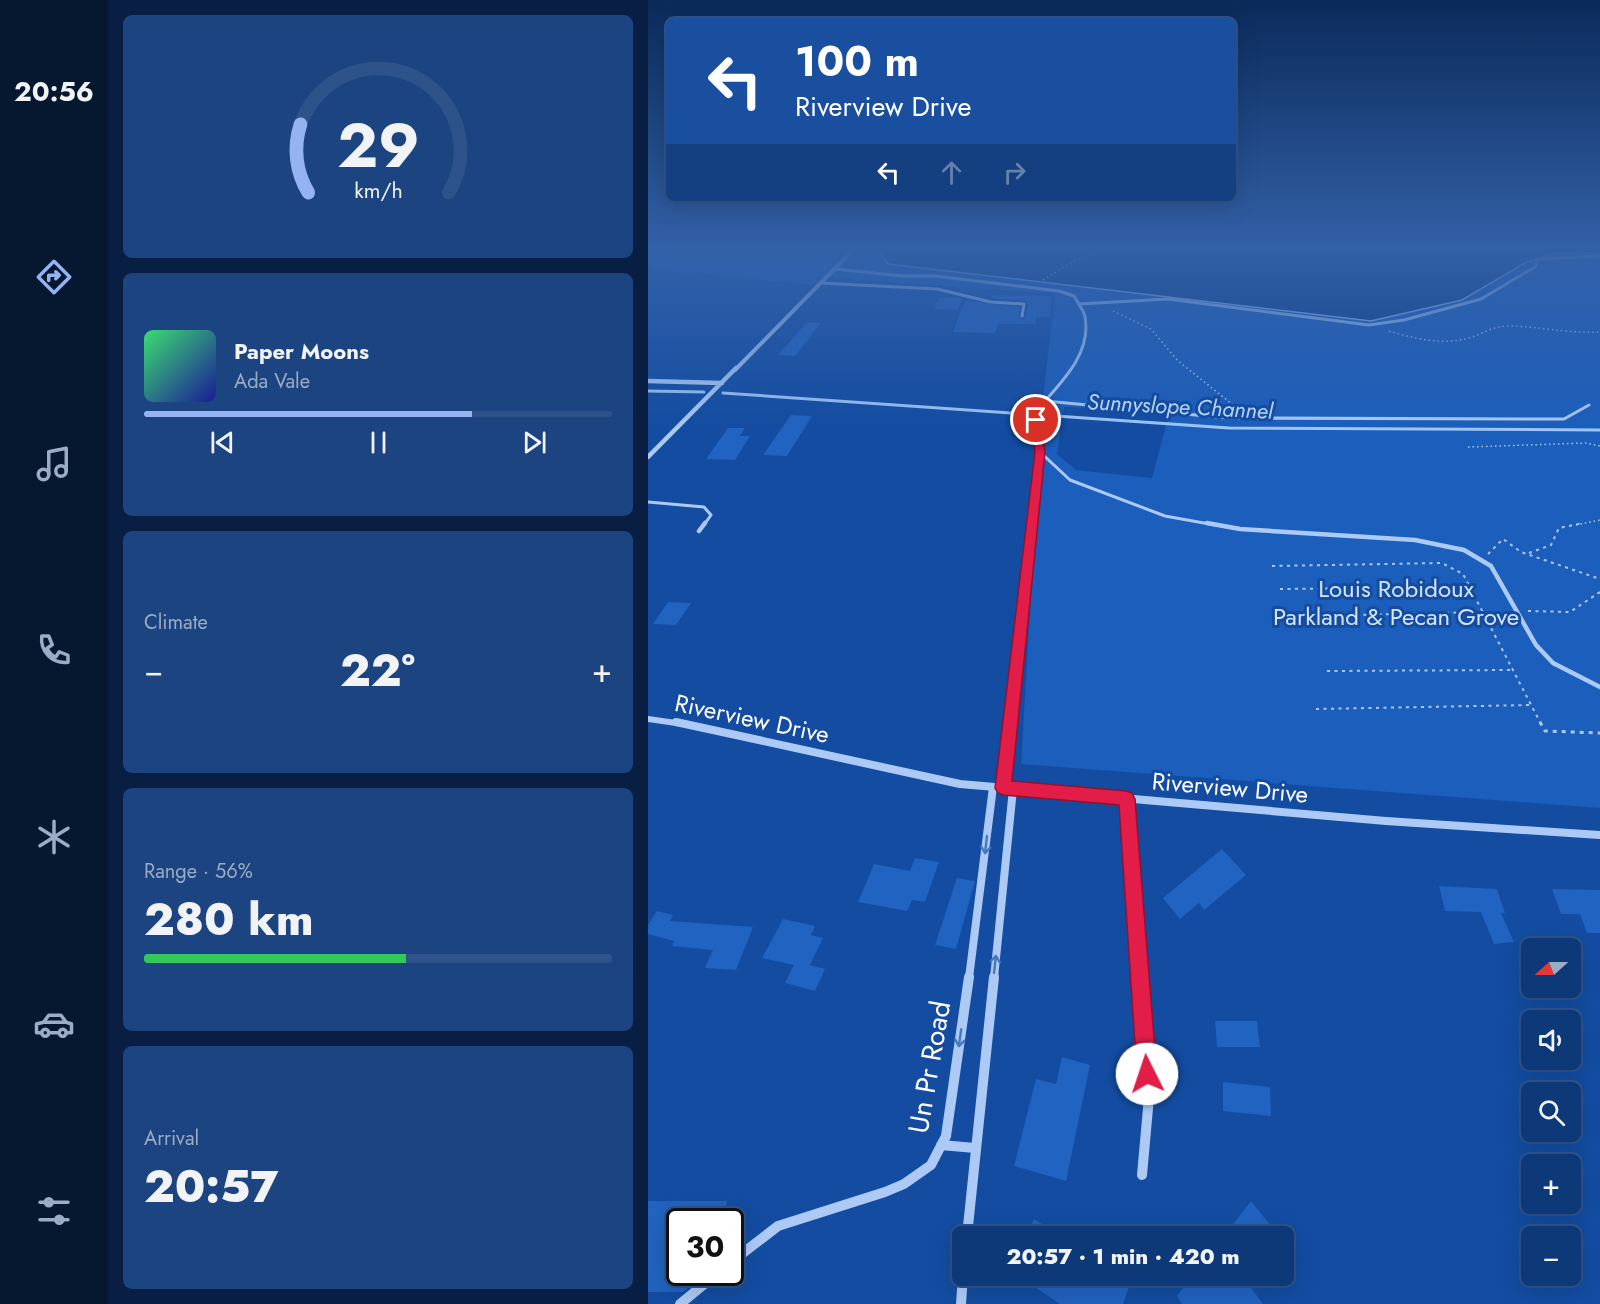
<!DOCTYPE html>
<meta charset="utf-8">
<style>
:root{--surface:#0e3979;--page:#1c4480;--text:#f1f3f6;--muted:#9bacc6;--line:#2e538a;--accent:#95b2f1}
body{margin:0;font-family:Jost,sans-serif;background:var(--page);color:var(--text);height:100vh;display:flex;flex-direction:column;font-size:22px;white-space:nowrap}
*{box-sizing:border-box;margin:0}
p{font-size:20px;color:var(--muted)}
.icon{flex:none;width:33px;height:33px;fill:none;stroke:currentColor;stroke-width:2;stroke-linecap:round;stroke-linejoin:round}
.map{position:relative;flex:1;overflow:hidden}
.drawer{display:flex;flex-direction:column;gap:15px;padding:15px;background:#081f43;width:540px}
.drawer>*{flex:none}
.top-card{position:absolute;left:18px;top:18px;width:570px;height:183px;border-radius:9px;box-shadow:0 6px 24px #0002,0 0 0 2px var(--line);background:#1a4fa0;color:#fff;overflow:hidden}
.needle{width:39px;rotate:249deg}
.fabs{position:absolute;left:873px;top:938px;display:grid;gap:12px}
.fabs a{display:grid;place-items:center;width:60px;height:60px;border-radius:9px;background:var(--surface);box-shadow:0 6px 24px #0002,0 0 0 2px var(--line);font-size:30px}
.speed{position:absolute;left:18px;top:1208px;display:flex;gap:12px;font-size:30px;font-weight:700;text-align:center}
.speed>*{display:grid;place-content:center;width:78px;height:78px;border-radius:50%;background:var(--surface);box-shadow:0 6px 24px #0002,0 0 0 2px var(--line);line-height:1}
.speed .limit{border:3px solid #111;border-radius:9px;background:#fff;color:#111}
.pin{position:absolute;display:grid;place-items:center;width:51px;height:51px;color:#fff;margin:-26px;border:3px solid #fff;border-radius:50%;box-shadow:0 2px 6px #0007}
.me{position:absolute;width:66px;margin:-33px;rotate:356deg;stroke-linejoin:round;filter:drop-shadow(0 0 4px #0008)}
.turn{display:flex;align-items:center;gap:21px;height:126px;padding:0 30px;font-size:27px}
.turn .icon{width:78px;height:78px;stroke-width:2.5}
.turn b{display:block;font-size:42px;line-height:51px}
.lanes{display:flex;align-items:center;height:57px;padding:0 30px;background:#0003;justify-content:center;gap:30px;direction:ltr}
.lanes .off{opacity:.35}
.big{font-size:45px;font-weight:800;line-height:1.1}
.drawer .card{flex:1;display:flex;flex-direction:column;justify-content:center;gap:9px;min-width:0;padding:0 21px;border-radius:9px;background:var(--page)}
.drawer .dial{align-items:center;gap:0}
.dial svg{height:156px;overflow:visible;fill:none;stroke:var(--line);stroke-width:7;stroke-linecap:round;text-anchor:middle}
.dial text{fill:var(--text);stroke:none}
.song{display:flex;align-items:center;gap:18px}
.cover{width:72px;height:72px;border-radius:9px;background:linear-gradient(135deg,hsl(140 70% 55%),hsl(240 70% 35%))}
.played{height:6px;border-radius:3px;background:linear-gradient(90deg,var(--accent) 70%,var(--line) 70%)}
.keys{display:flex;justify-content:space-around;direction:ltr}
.heat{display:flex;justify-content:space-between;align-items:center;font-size:33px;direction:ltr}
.charge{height:9px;border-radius:4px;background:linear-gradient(90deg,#34c759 56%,var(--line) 0)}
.trip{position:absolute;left:304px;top:1226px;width:342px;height:60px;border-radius:9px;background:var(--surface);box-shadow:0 6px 24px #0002,0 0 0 2px var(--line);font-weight:800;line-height:60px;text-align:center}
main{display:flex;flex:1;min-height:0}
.menu{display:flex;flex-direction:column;width:108px;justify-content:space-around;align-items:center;background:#061730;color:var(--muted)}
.menu .icon{width:42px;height:42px}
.menu .current{color:var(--accent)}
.menu b{font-size:27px;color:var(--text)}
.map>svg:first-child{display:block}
.green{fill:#1b5ebb;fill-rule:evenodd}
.water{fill:#0b387d;stroke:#9ec5f7;stroke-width:1.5}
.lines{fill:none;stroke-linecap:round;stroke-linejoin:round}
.stream{stroke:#9ec5f7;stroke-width:3}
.building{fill:#2163c0}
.path-far2{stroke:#accaf5;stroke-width:1.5;stroke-dasharray:1.5 3;stroke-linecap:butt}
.path-far1{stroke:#accaf5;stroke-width:2;stroke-dasharray:3 4.5;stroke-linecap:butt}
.path{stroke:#accaf5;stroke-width:3;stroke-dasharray:4 5;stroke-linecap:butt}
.lane-far2{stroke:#accaf5;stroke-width:3}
.lane-far1{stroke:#accaf5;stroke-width:4.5}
.lane{stroke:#accaf5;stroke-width:5}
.street-far4{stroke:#accaf5;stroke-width:4}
.street-far3{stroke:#accaf5;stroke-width:4.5}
.street-far2{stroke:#accaf5;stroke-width:6}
.street-far1{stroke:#accaf5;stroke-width:8}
.street{stroke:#accaf5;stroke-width:10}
.oneway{stroke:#4978be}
.route{fill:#e11d48;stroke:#92132f;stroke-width:1.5}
.labels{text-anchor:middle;stroke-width:6;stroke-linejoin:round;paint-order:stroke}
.far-water-label{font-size:22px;font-style:italic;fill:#b9d5fb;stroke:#134ca1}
.park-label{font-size:24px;fill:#d5e6fe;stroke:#134ca1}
.street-label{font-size:24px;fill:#fff;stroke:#134ca1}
.near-street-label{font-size:28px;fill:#fff;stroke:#134ca1}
</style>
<main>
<nav class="menu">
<b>20:56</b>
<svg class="icon current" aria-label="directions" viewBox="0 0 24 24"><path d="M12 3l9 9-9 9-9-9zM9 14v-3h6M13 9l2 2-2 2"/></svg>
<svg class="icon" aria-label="music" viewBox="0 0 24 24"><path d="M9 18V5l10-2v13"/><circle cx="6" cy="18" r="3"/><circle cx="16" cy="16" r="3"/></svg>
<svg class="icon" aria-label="phone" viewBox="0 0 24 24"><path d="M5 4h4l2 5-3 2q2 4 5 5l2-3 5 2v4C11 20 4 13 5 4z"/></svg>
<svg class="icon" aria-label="climate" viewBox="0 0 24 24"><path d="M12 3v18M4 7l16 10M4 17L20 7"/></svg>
<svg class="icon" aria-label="car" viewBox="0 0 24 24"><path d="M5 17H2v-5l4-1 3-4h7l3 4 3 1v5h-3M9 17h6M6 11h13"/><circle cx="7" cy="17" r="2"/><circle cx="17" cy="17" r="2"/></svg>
<svg class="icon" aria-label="filters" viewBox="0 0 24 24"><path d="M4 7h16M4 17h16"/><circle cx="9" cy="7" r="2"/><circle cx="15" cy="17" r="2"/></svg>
</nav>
<section class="drawer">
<div class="card dial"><svg viewBox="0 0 100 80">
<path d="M14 69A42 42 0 1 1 86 69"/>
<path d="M14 69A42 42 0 0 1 10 34" stroke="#95b2f1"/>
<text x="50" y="56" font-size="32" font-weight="700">29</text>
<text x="50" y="72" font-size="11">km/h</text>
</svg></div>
<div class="card">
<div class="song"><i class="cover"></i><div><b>Paper Moons</b><p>Ada Vale</p></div></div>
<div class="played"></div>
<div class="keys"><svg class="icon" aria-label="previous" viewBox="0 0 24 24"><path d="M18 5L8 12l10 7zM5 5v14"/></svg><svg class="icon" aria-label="pause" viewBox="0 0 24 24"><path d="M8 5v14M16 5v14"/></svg><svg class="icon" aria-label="next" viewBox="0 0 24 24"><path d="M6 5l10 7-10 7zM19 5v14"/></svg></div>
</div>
<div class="card"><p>Climate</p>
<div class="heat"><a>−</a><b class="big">22°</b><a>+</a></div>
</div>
<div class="card"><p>Range · 56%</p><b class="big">280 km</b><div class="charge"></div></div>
<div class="card"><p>Arrival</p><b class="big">20:57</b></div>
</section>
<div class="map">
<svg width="952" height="1304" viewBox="0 0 952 1304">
<rect width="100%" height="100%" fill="#134ca1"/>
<path class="green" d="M 0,248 L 952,248 L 952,808 L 373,764 L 394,407 L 407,294 L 173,277 L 164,285 L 6,269 L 0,264 ZM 416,407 L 522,410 L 504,478 L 428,470 L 409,454 Z"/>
<path class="water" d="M 239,248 L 952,248 L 952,253 L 905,253 L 877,263 L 814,300 L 723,321 L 240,264 L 232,253 Z"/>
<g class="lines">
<path class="stream" d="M 0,391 L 56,392
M 75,393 L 581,428 L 952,430"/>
</g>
<path class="building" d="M 344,295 L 404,296 L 402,317 L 388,317 L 387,324 L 350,324 L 347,333 L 305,332 L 317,301 L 372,307 L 371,318 L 374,320 L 377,318 L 380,305 L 378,301 L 344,298 Z
M 291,298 L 312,298 L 314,299 L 310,310 L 286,309 Z
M 159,322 L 173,323 L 147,356 L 130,355 Z
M 143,415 L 164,416 L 139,456 L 115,455 Z
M 80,428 L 97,428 L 92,436 L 102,436 L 87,460 L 58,459 Z
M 20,602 L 43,603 L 28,625 L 5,624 Z
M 574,849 L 598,875 L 556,910 L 551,903 L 532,919 L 515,898 Z
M 267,858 L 291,862 L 277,902 L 264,900 L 259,911 L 210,902 L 226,864 L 262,871 Z
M 309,878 L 327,881 L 308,949 L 287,945 Z
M 791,886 L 849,889 L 857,913 L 853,913 L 866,942 L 846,944 L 833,912 L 797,911 Z
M 904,889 L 952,890 L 952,933 L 939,933 L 932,914 L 913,914 Z
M 9,911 L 25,915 L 22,921 L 105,927 L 88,970 L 57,968 L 65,950 L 24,946 L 26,941 L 0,934 L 0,925 Z
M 135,919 L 167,926 L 163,935 L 175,938 L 162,965 L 177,969 L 167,991 L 137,983 L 146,965 L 114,958 Z
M 567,1021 L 609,1021 L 612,1047 L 569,1047 Z
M 414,1057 L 442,1065 L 418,1181 L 366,1166 L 388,1079 L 408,1084 Z
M 575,1082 L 622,1087 L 623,1116 L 575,1111 Z
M 0,1201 L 79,1201 L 74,1221 L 32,1221 L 32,1272 L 44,1272 L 39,1289 L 35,1292 L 0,1292 Z
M 603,1201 L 631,1236 L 576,1236 Z
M 386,1219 L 413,1236 L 378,1236 Z
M 369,1275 L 474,1275 L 483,1281 L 475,1304 L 412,1304 Z
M 545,1275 L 608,1275 L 601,1285 L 615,1304 L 534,1304 L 529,1296 Z"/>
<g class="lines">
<path class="path-far2" d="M 504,248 L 508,248
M 395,280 C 428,259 441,252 481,248
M 465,311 L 503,329 L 530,361 L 589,408
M 741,331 C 768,339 796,346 824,337 C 836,333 846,326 859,326 C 890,326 920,334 952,332
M 820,447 L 938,443 L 952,446
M 928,525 L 952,520"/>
<path class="path-far1" d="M 881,553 L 903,545 L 911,528 L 935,523
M 840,554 L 855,539 L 873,552 L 952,579
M 624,566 L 794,563 L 815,574 L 893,724
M 632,589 L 822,587
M 880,611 L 922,612 L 952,592
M 663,616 L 835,612
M 679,671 L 865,670
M 668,709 L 884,705"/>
<path class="path" d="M 892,722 L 897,731 L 952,733"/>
<path class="lane-far2" d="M 187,269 L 255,276 L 288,276 L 411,291 L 426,296 C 429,302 436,310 437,317 C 444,355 411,384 389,410 L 392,452 L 422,480 L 517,516 L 567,525
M 173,283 L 289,289 L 343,302 L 376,304 L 374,316
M 431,304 L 520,299 L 721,325 L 756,320 L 833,299 L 887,267 L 890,259 L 952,256
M 397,401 L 580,418 L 916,419 L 941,405
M 0,502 L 56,507 L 63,515 L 56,525
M 384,525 L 392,452"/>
<path class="lane-far1" d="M 559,523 L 592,529 L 767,540 L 816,550 L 843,566 L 888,645 L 905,663 L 952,687
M 51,531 L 57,523
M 362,724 L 384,523"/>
<path class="lane" d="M 355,788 L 362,722"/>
<path class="street-far4" d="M 87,370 L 207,248"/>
<path class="street-far3" d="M 0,381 L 74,383
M 0,457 L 88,368"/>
<path class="street-far2" d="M 0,719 L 35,724"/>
<path class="street-far1" d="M 28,722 L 312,784 L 738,821 L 952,835
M 479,799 L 492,978
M 321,978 L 345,787
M 346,978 L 365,789"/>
<path class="street" d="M 492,977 L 501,1097 L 494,1175
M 293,1145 L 327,1148
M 319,1236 L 346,977
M 82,1263 L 130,1226 L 237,1192 L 256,1184 L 283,1165 L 298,1136 L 321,977
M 32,1304 L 71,1272
M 313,1304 L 315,1275"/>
</g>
<defs><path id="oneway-shaft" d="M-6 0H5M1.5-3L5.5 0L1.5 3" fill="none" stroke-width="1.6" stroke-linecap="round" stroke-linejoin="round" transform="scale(1.5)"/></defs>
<g class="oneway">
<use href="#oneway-shaft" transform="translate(338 845) rotate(96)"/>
<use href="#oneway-shaft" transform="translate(347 964) rotate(-84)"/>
<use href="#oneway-shaft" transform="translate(312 1038) rotate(98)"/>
</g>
<linearGradient id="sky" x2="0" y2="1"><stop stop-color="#0a2a59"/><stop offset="0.58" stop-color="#3361a8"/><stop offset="1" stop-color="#3361a8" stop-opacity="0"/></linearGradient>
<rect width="952" height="430" fill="url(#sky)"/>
<path class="route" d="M 388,417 L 393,420 L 397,452 L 364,781 L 478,791 L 484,793 L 487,799 L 509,1074 L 506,1082 L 499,1085 L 492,1082 L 489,1074 L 471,805 L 355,795 L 350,793 L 347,788 L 387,452 L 383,420 Z"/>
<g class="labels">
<g class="far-water-label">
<text transform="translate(532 406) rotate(3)" y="8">Sunnyslope Channel</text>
</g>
<g class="park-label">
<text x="748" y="597">Louis Robidoux<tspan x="748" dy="28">Parkland &amp; Pecan Grove</tspan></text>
</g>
<g class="street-label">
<text transform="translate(104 719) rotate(12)" y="8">Riverview Drive</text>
<text transform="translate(582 788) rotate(5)" y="8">Riverview Drive</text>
</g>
<g class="near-street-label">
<text transform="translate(281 1067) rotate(-80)" y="10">Un Pr Road</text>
</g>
</g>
</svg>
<div class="fabs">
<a><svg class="needle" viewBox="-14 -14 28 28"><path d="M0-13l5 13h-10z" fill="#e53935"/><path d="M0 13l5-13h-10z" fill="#9bacc6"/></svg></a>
<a><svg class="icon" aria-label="sound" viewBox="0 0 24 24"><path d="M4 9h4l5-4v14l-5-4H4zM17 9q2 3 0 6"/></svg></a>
<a><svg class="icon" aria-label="search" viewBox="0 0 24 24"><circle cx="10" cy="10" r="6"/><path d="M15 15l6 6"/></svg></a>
<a>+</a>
<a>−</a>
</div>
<div class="speed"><div class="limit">30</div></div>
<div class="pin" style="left:388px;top:420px;background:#d93025"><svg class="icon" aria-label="arrive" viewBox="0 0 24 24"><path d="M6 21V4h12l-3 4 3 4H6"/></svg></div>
<svg class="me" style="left:499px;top:1074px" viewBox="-20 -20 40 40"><circle r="19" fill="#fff"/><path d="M0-13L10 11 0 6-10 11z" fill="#e11d48"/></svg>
<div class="trip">20:57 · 1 min · 420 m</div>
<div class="top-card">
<div class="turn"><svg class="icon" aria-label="left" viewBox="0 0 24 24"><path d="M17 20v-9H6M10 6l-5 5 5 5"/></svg><div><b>100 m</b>Riverview Drive</div></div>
<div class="lanes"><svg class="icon" aria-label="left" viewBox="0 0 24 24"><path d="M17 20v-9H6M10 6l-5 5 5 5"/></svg><svg class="icon off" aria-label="ahead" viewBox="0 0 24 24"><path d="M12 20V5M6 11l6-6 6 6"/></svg><svg class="icon off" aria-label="right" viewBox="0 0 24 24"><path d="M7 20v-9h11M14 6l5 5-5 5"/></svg></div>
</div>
</div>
</main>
